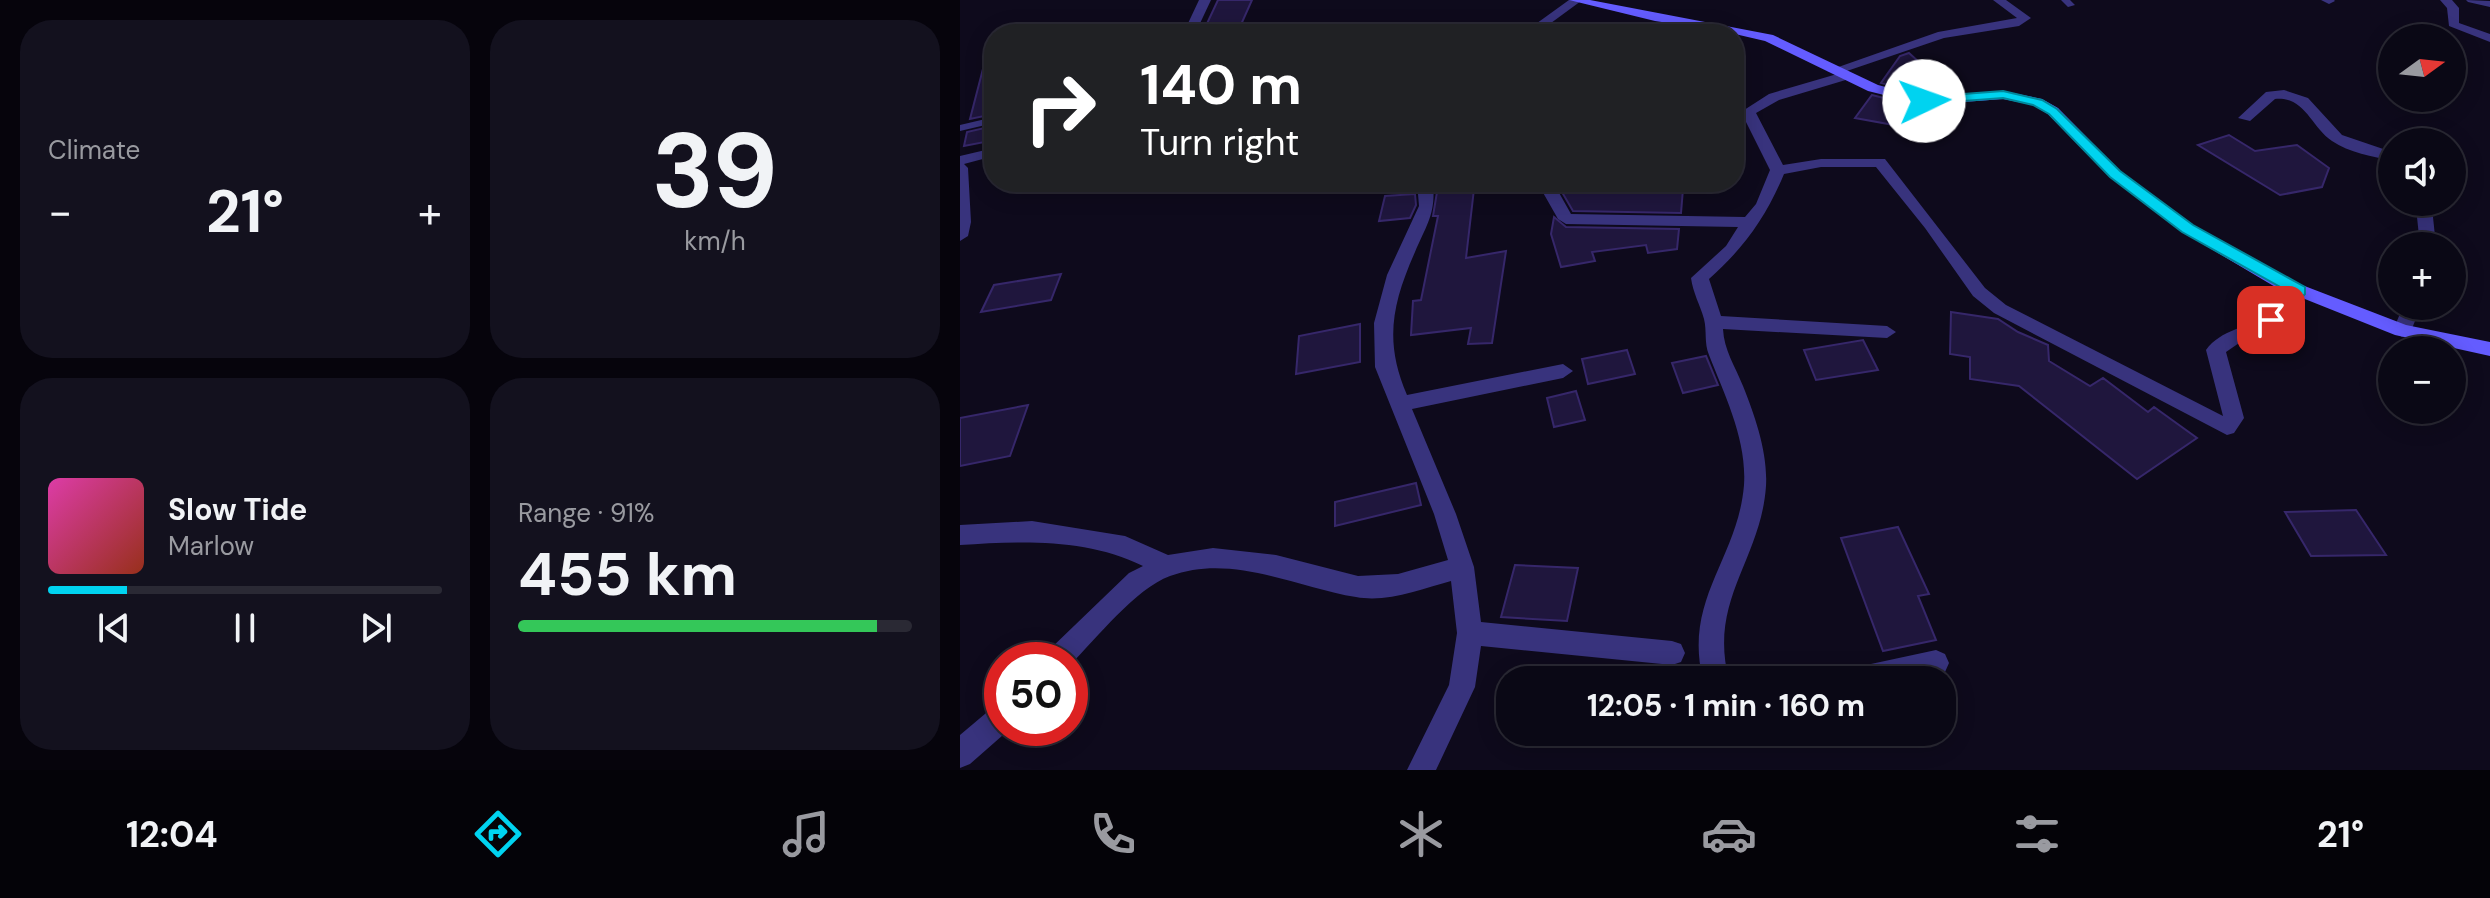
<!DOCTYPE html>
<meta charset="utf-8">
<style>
:root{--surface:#0a0815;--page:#13111e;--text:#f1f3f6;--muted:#999aa0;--line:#2a2934;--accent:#00d3f0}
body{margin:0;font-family:"DM Sans",sans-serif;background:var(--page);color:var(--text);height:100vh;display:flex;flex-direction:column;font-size:30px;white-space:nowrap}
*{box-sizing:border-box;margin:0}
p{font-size:26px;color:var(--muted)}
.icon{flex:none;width:44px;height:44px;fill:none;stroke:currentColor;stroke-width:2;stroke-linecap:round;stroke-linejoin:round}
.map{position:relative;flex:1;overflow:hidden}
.side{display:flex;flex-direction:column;gap:20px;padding:20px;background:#06040c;width:960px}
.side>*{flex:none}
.guide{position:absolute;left:24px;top:24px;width:760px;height:168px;border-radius:32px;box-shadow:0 4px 20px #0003,0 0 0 2px var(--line);background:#202124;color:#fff;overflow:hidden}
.needle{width:52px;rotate:75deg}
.fabs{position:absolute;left:1418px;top:24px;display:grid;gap:16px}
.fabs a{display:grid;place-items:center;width:88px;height:88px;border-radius:50%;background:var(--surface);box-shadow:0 4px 20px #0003,0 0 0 2px var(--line);font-size:40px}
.speed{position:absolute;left:24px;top:642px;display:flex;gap:16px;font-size:40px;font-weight:700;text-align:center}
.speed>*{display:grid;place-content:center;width:104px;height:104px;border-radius:50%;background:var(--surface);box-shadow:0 4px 20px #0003,0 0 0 2px var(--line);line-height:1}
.speed .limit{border:12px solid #d22;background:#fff;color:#111}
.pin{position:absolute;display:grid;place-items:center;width:68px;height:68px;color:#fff;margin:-34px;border-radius:16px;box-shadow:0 4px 12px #0006}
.me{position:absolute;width:88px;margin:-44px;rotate:87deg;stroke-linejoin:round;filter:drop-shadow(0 0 6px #0008)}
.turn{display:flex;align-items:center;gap:28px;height:168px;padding:0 24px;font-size:36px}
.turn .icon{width:104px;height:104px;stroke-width:2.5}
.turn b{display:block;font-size:56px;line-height:68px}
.big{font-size:60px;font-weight:700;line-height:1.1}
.side .card{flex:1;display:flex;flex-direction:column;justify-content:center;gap:12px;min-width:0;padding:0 28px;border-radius:32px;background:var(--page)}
.side .dial{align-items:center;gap:0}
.dial b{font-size:104px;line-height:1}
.song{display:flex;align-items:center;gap:24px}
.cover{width:96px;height:96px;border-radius:12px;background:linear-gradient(135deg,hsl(320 70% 55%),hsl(10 70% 35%))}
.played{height:8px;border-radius:4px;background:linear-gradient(90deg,var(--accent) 20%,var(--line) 20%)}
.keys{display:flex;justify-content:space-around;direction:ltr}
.heat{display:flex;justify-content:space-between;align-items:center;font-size:44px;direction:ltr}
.charge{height:12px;border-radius:6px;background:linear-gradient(90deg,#34c759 91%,var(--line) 0)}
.side .tiles{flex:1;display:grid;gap:20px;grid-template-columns:repeat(2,1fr)}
.trip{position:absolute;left:536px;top:666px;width:460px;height:80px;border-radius:32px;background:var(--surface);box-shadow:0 4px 20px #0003,0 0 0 2px var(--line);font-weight:700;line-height:80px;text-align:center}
.tabs{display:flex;height:128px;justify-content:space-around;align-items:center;background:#040308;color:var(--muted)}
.tabs .icon{width:56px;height:56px}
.tabs .active{color:var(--accent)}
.tabs b{font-size:36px;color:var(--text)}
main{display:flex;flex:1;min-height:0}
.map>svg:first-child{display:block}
.building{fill:#1f163d;stroke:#36276a;stroke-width:2}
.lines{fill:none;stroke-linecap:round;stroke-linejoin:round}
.service{fill:#38337d;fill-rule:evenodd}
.minor{fill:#38337d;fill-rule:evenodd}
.secondary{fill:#645cff;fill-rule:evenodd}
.route{fill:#00d3f0;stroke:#00899c;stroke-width:2}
</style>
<main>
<section class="side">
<div class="tiles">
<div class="card"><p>Climate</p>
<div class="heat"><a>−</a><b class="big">21°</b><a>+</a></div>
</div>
<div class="card dial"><b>39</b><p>km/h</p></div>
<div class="card">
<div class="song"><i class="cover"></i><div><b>Slow Tide</b><p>Marlow</p></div></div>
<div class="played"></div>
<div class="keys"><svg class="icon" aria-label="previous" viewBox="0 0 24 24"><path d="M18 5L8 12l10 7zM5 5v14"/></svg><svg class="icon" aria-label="pause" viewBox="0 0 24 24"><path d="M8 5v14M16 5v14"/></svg><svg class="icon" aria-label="next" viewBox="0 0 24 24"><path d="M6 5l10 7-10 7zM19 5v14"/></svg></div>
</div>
<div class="card"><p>Range · 91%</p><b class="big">455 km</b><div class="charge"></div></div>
</div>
</section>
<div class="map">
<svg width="1530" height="770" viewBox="0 0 1530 770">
<rect width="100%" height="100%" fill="#0e0a1c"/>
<path class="building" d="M 258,0 L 292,0 L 279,29 L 243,32 Z
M 949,53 L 981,82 L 978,93 L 964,94 L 921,83 L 940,56 Z
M 25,61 L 34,62 L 34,114 L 10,119 Z
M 912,95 L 963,108 L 973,107 L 967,131 L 895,118 Z
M 33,126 L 30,141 L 4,146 L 7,132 Z
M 1269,135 L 1295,151 L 1337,145 L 1369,168 L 1362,187 L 1320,195 L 1238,145 Z
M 673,184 L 673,188 L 723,189 L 721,213 L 613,211 L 599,187 Z
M 514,189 L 506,258 L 546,251 L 532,343 L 508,344 L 511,328 L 451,335 L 453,301 L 461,300 L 478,216 L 473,216 L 477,192 Z
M 455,194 L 456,205 L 450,218 L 419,221 L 425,196 Z
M 594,217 L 606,227 L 719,229 L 717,249 L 688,253 L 686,245 L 632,252 L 635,261 L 601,267 L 591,234 Z
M 101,274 L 91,300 L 21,312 L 34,285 Z
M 991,312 L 1038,319 L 1058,332 L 1088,345 L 1089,361 L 1130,386 L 1143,378 L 1188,412 L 1194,407 L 1237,438 L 1177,479 L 1059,386 L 1010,379 L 1010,357 L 990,354 Z
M 400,324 L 400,362 L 336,374 L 339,336 Z
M 903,340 L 918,370 L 856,380 L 844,350 Z
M 667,350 L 675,374 L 628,384 L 622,359 Z
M 746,356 L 758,385 L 723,393 L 712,363 Z
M 616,391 L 625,420 L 594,427 L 587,398 Z
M 68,405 L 50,456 L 0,466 L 0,418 Z
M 456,483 L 461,505 L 375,526 L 375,502 Z
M 1396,510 L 1426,555 L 1351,556 L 1325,512 Z
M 938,527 L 969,594 L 958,596 L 976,640 L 923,651 L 881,538 Z
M 555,565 L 618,568 L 607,621 L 541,617 Z"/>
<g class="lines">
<path class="service" d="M 1101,0 L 1110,0 L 1115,5 L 1108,7 Z
M 34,117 L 34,123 L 0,131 L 0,125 Z"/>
<path class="minor" d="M 239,0 L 251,0 L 235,34 L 223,34 Z
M 609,0 L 621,1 L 576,34 L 562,34 Z
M 1033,0 L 1046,0 L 1071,18 L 1059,26 L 984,38 L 878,74 L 867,71 L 978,32 L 1057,18 Z
M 1361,0 L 1374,0 L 1375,1 L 1369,4 Z
M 1480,0 L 1492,0 L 1499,8 L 1499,23 L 1530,34 L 1530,42 L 1489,26 L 1487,8 Z
M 1506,0 L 1530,1 L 1530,7 L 1508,2 Z
M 884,72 L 890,76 L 889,79 L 819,100 L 796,113 L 823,165 L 861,159 L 925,159 L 1025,288 L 1046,305 L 1263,416 L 1246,350 C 1261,329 1287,329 1306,314 C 1316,307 1324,296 1333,287 L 1339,285 L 1348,291 L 1318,324 L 1282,341 L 1266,352 L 1284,418 L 1274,433 L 1267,435 L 1034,313 L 1013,296 L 965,228 L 916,167 L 861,167 L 824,174 C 806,217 784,248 749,279 L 761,316 L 927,326 L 936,332 L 927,338 L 763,329 C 764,350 775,366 783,386 C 795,416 808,453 806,486 C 801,560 748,600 769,680 L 743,680 C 723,599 778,559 784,485 C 787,440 765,396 749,355 C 744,343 747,331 744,319 C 740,305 733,293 731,278 L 766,246 L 778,227 L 606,224 L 598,219 L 577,182 L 593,182 L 611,214 L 785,217 L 796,204 L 810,170 L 781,112 L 809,94 Z
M 1324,90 L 1348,98 L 1382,135 L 1432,152 L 1432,161 C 1413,156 1389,153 1372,141 C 1351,127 1345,96 1315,99 L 1290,121 L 1278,118 L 1306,92 Z
M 34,148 L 34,156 L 4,164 L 8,168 L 11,222 L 8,236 L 0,241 L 0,156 Z
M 457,182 L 473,182 C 476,214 467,224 455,252 C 432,304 424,342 447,395 L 603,364 L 613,371 L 603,378 L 452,409 L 496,514 L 514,567 L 521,622 L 712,641 L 721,644 L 725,653 L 721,662 L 712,665 L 521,646 L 515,687 L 476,770 L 447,770 L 489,685 L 497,633 L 491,581 C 461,589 427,603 396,597 C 335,587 272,553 210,576 C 175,589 137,638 110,665 L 110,660 L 84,660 L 88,651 L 169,573 L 183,566 C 127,538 61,541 0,545 L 0,525 L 72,521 L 165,536 L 208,555 L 253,548 L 316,555 L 398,576 L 438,574 L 488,560 L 474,514 L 415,367 L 414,323 L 427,275 L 459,206 Z
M 1447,202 L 1463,202 L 1473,217 L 1476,246 L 1460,246 L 1457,217 Z
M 1443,306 L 1461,306 L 1451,331 L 1442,337 L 1433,331 Z
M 976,650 L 985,654 L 989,663 L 985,672 C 953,684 917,680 884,680 L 888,671 L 897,667 Z
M 42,704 L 42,728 L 51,728 L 10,764 L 0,768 L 0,735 L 32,708 Z"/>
<path class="secondary" d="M 609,0 L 630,0 L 813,35 L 918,85 L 964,97 L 1043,91 L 1082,99 L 1098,108 L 1160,171 L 1233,225 L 1329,280 L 1446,325 L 1530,342 L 1530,356 L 1435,335 L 1317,288 L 1221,231 L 1150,177 L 1088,114 L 1073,105 L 1043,99 L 964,105 L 908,91 L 805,41 L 762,31 L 695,21 Z"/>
</g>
<path class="route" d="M 1043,91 L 1082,100 L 1097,109 L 1160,171 L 1233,225 L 1345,287 L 1345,294 L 1317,324 L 1305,324 L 1303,320 L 1305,316 L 1329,292 L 1222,232 L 1150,177 L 1089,114 L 1073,105 L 1043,98 L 964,104 L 958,101 L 964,97 Z"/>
</svg>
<div class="fabs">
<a><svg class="needle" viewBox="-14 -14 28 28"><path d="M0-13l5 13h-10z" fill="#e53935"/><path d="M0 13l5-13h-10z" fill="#999aa0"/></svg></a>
<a><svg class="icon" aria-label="sound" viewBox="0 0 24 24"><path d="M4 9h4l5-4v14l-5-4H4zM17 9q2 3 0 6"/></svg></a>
<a>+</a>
<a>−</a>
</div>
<div class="speed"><div class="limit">50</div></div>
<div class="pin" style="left:1311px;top:320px;background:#d93025"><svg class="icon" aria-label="arrive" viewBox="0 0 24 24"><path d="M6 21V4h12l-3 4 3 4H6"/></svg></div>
<svg class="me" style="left:964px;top:101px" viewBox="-20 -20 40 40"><circle r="19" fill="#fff"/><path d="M0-13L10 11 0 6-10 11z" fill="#00d3f0"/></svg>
<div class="trip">12:05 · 1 min · 160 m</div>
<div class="guide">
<div class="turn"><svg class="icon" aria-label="right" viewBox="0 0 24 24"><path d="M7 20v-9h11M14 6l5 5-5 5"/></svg><div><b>140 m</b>Turn right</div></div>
</div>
</div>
</main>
<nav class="tabs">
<b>12:04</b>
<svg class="icon active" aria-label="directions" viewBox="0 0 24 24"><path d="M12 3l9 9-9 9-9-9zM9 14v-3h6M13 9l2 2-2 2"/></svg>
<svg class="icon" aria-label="music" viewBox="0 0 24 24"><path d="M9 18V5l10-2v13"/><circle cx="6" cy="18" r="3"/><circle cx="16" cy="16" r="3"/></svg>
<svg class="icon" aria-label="phone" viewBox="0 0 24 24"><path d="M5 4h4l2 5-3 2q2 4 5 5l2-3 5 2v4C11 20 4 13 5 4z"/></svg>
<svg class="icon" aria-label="climate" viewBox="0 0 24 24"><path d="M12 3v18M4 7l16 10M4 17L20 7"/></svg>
<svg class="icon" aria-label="car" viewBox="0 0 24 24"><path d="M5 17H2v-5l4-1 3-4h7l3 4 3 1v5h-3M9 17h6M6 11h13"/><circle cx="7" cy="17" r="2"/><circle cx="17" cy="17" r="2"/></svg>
<svg class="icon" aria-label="filters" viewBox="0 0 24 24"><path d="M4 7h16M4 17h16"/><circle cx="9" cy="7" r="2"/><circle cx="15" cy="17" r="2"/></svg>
<b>21°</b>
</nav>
